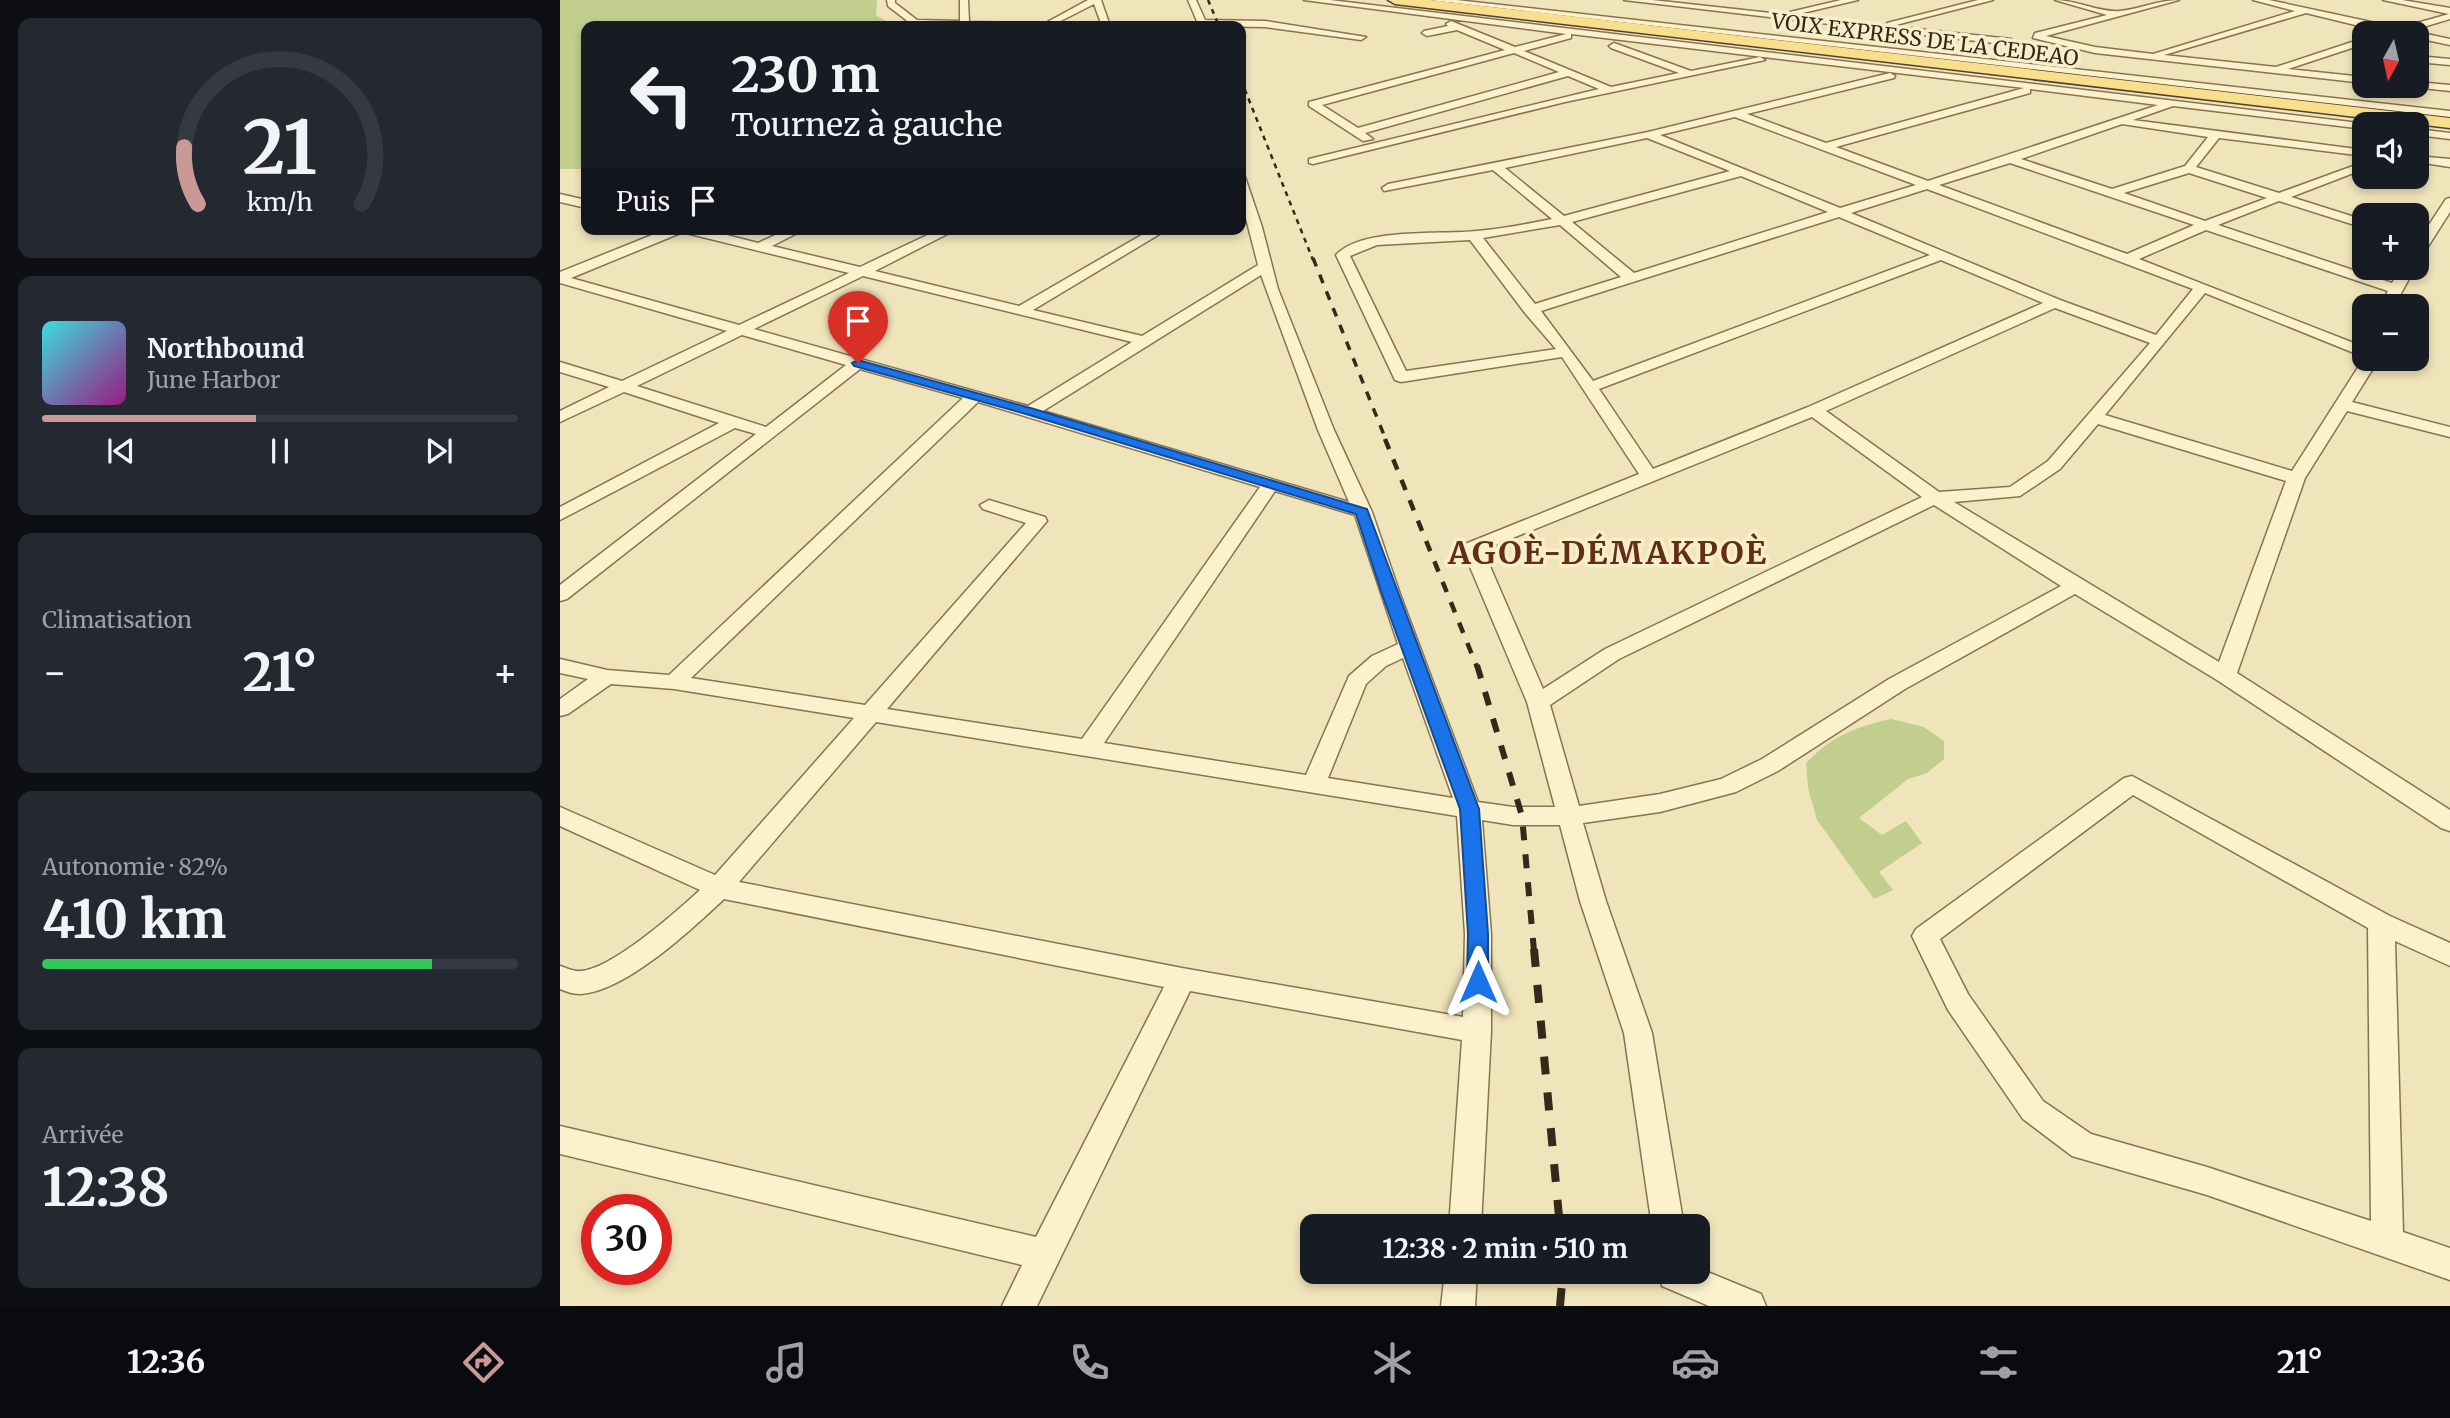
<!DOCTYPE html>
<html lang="fr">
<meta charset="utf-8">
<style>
:root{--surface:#171b24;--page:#242831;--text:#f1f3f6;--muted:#9ea1a6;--line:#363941;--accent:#ca9896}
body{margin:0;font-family:Merriweather,serif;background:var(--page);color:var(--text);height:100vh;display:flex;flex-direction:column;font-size:26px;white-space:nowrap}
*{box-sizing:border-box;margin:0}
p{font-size:23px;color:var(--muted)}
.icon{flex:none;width:38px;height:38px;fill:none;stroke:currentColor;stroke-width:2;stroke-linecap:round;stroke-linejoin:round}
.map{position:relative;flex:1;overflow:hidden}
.details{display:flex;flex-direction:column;gap:18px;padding:18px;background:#0d0f14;width:560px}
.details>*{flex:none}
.banner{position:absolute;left:21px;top:21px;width:665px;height:214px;border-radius:14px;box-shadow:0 4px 10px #0003;background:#171b24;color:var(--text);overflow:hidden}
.needle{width:46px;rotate:188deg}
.controls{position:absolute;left:1792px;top:21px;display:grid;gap:14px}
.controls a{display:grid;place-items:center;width:77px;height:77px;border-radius:14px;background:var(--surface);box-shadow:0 4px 10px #0003;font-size:35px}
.speed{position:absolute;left:21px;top:1194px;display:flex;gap:14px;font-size:35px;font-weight:700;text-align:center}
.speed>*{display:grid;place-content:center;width:91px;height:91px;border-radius:50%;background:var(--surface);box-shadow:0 4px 10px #0003;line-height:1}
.speed .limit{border:10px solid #d22;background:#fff;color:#111}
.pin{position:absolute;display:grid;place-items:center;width:60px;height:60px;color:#fff;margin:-72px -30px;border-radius:50% 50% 50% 0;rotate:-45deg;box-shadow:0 0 7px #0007}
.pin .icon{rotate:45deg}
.me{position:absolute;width:77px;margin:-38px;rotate:0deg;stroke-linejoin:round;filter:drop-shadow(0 0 5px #0008)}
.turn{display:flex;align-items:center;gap:24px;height:147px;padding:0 35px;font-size:32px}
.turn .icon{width:91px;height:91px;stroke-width:2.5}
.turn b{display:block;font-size:49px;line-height:60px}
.then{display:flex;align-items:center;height:66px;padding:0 35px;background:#0003;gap:14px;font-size:26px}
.big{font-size:52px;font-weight:700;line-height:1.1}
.details .card{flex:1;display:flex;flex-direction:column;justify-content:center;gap:10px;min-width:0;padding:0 24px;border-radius:14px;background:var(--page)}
.details .dial{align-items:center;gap:0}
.dial svg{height:182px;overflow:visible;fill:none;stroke:var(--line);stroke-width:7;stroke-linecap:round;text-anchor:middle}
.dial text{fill:var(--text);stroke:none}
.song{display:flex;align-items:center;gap:21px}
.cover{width:84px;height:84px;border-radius:10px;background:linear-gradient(135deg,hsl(180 70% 55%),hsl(310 70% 35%))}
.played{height:7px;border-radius:4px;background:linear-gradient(90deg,var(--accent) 45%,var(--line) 45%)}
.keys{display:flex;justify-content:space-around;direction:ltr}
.heat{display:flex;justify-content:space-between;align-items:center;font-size:38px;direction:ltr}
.charge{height:10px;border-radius:5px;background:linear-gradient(90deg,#34c759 82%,var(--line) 0)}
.trip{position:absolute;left:740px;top:1214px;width:410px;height:70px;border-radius:14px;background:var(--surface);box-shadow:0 4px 10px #0003;font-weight:700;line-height:70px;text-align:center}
.tab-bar{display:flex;height:112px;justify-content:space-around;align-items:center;background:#090b0e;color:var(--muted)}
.tab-bar .icon{width:49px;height:49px}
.tab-bar .selected{color:var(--accent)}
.tab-bar b{font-size:32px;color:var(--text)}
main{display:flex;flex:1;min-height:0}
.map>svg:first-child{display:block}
.green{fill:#c1ce8e}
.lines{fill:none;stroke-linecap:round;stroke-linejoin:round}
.street-casing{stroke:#877353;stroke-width:3}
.primary-casing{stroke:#544029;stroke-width:3}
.street{fill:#fbf1cd;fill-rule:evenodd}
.primary{fill:#f7df8d;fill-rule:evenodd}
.rail-far4{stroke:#35291a;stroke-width:2.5;stroke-dasharray:5 5;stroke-linecap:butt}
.rail-far3{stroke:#35291a;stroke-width:3.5;stroke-dasharray:9 9;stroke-linecap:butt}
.rail-far2{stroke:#35291a;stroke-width:4.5;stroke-dasharray:11 11;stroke-linecap:butt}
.rail-far1{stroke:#35291a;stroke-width:6;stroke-dasharray:14 14;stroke-linecap:butt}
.rail{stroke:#35291a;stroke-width:8;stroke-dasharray:18 18;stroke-linecap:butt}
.route{fill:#1a73e8;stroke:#114b97;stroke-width:2}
.labels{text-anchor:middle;stroke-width:7;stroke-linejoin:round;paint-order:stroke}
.far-street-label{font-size:21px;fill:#35291a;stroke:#f7eeca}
.district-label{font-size:32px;font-weight:bold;letter-spacing:2px;fill:#642d17;stroke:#f7eeca}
</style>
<main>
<section class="details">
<div class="card dial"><svg viewBox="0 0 100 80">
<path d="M14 69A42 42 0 1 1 86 69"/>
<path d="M14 69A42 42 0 0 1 8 44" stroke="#ca9896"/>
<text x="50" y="56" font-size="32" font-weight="700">21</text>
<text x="50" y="72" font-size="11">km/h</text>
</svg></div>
<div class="card">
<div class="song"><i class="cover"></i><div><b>Northbound</b><p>June Harbor</p></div></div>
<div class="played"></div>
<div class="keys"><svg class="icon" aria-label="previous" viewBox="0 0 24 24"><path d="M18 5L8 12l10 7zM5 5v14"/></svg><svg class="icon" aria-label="pause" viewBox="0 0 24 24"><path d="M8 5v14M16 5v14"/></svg><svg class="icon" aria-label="next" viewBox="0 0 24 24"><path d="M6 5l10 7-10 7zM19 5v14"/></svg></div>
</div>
<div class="card"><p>Climatisation</p>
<div class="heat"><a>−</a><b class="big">21°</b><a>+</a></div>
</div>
<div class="card"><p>Autonomie · 82%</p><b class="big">410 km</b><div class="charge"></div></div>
<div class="card"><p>Arrivée</p><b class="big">12:38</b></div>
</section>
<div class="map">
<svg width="1890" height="1306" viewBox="0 0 1890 1306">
<rect width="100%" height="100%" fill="#f0e4ba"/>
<path class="green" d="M 0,0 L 317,0 L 316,15 L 335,26 L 26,26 L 26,169 L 0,169 Z
M 1331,719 L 1364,727 L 1384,741 L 1384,759 L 1367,773 L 1348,779 L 1299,818 L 1322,835 L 1346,821 L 1362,843 L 1319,872 L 1333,890 L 1314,899 L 1257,820 L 1248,788 L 1246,763 C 1272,736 1295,727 1331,719 Z"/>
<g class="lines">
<defs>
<path id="street" d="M 327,0 L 335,0 L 335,3 L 357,20 L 400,21 L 400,0 L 408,0 L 409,22 L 473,23 L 478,26 L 348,26 L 350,23 L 328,6 Z
M 528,0 L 541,0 L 550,26 L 542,26 L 534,4 L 491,26 L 480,26 Z
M 628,0 L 636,0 L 645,20 L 705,21 L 806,37 L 801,40 L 705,27 L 639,26 Z
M 744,0 L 770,0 L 1808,124 L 1804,124 L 1804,129 L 1613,106 L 1573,120 L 1804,150 L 1804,156 L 1659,138 L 1636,167 L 1719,193 L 1804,162 L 1804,169 L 1731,197 L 1804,220 L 1804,228 L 1719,201 L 1658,225 L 1832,283 L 1841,268 L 1855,268 L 1834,306 L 1820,306 L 1828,291 L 1646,230 L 1579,259 L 1804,347 L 1804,357 L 1645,293 L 1545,415 L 1732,471 L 1804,358 L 1819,359 L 1792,402 L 1890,427 L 1890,437 L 1787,411 L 1745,478 L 1677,673 L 1890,810 L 1890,831 L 1881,828 L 1657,680 L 1515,594 L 1345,689 L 1218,771 L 1176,792 L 1100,812 L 1023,823 L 1046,901 L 1092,1033 L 1124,1227 L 1092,1227 L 1064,1033 L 1020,901 L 1000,825 L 953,825 L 922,820 L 931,934 L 931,1031 L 921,1227 L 889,1227 L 902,1040 L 630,991 L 477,1306 L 442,1306 L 462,1265 L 0,1154 L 0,1126 L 476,1237 L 604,987 L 164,899 C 132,929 66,991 21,994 C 14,994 7,992 0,989 L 0,966 C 7,968 14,972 21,971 C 52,969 116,912 140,890 L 0,826 L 0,807 L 155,875 L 294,718 L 114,689 L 51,684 L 8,714 L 0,716 L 0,699 L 28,679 L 0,673 L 0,659 L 47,670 L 109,675 L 403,398 L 300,369 L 7,599 L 0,601 L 0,585 L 196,434 L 175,428 L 0,520 L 0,507 L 159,423 L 64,392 L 0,422 L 0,411 L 49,387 L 0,372 L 0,362 L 62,381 L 167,331 L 0,283 L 0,272 L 107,229 L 143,229 L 198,243 L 228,229 L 245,229 L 212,246 L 300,267 L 380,229 L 397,229 L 315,271 L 459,306 L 592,229 L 608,229 L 473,310 L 582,336 L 698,265 L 681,199 L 681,176 L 685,177 L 702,227 L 718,289 L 774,430 L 812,512 L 840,594 L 918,802 L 953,807 L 995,807 L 967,702 L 902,548 L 905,544 L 1079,474 L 1002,357 L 841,382 L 835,380 L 776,255 C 802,227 881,235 917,231 C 943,229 967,224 992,219 L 933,170 L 824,191 L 822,188 L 828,184 L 1088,132 L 1330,73 L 1335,76 L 1334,78 L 1187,114 L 1266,143 L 1464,88 L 1011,34 L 1011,38 L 964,51 L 1051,87 L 1119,73 L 1051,48 L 1049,46 L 1054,43 L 1131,71 L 1200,57 L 1205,60 L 1005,102 L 753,164 L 749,163 L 749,159 L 1039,89 L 1008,76 L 805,133 L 813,139 L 803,141 L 749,106 L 749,102 L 945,50 L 897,30 L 867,36 L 862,33 L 864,31 L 888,26 L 886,24 L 891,21 L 955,47 L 1006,34 ZM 954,53 L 999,72 L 798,128 L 762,105 ZM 1470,89 L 1598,105 L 1368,181 L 1276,147 L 1470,93 ZM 1175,117 L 1356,185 L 1280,208 L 1100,135 ZM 1562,124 L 1648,137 L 1625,166 L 1552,189 L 1461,159 ZM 1087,138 L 1170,171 L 1004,216 L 945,168 ZM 1450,163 L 1634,225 L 1567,254 L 1379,185 ZM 1629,173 L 1707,198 L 1645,221 L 1564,193 ZM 1181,176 L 1268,212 L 1074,273 L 1012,222 ZM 1367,189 L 1633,289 L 1596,335 L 1500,300 L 1291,213 ZM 1279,217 L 1370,255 L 1033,381 L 981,311 ZM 1000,225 L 1061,277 L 975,304 L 923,238 ZM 123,232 L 126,233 L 289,273 L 179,325 L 11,278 ZM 910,240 L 965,313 L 996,349 L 846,371 L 790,256 L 817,245 ZM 1381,260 L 1483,303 L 1248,407 L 1093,469 L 1039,389 ZM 701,275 L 758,430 L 789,502 L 483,411 ZM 303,276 L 572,342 L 468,406 L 194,329 ZM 1495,308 L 1590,343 L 1488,461 L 1450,487 L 1379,492 L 1266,411 ZM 182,335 L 286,365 L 206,427 L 77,386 ZM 418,402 L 700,487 L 522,739 L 327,709 L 487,521 L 485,517 L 429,500 L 420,505 L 423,509 L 466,523 L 305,705 L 131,678 ZM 1252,417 L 1362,497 L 1045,649 L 983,689 L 923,550 ZM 1538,424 L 1726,481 L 1659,662 L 1394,502 L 1460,496 L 1500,469 ZM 715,491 L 795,515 L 838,644 L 812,656 L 789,676 L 746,775 L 544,743 ZM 1374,505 L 1501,586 L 1329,679 L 1202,759 L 1161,779 L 1100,794 L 1019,806 L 990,705 L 1059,659 ZM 843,658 L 893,798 L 768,778 L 806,684 L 826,666 ZM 316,722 L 897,816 L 905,934 L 903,1017 L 622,968 L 179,882 Z
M 869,0 L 896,0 L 1890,111 L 1890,117 Z
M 1064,0 L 1092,0 L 1451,39 L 1456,42 L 1451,45 Z
M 1281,0 L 1298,0 L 1234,15 L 1230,12 Z
M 1418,0 L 1433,0 L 1332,26 L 1327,23 Z
M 1495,0 C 1516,0 1541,13 1560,11 C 1580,9 1598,0 1619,0 L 1486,36 L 1535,47 L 1593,54 L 1735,11 L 1693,0 L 1709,0 L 1839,28 L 1889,14 L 1823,0 L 1842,0 L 1890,8 L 1890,19 L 1850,31 L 1852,33 L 1828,33 L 1746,13 L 1604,55 L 1716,67 L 1804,38 L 1804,44 L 1728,69 L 1804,77 L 1804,83 L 1535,53 L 1473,38 L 1475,33 L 1547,15 Z
M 1857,32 L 1890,39 L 1890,45 L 1857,38 L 1857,33 L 1854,33 Z
M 1857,56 L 1890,59 L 1890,65 L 1857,62 Z
M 1857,82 L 1890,85 L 1890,91 L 1853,87 Z
M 1857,129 L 1890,133 L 1890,139 L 1857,135 Z
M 1857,156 L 1890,159 L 1890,167 L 1857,162 Z
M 0,194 L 26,200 L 26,208 L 0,202 Z
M 1890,198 L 1890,212 L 1862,256 L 1857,257 L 1857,243 L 1886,199 Z
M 1572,776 L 1830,916 L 1890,943 L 1890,966 L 1835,941 L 1843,1232 L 1890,1248 L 1890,1280 L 1647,1195 L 1512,1156 L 1463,1119 L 1388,1010 L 1352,936 L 1356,929 L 1564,778 ZM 1573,795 L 1808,928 L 1811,1221 L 1647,1167 L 1531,1134 L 1483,1101 L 1408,994 L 1380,939 Z
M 1138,1268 L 1201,1294 L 1206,1306 L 1149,1306 L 1102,1286 L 1098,1272 L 1138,1272 Z
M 885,1272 L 917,1272 L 915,1306 L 881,1306 Z"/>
<path id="primary" d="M 828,0 L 870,0 L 1890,118 L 1890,128 L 835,4 Z"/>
</defs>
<use href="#street" class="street-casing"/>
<use href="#primary" class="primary-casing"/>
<use href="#street" class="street"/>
<use href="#primary" class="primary"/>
<path class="rail-far4" d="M 648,0 L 659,26
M 681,80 L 753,260"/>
<path class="rail-far3" d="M 753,258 L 826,440"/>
<path class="rail-far2" d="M 825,439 L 917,667"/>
<path class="rail-far1" d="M 917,665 L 962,816 L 974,951"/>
<path class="rail" d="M 974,949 L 1000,1227
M 1000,1306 L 1003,1272"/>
</g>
<path class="route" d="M 298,360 L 474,409 L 807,509 L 919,809 L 928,934 L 928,982 L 925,988 L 918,991 L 910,988 L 907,982 L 908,934 L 900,809 L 822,594 L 796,514 L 466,414 L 294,366 L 292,363 Z"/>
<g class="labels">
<g class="far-street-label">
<text transform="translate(1365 40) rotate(7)" y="7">VOIX EXPRESS DE LA CEDEAO</text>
</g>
<g class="district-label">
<text x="1048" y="564">AGOÈ-DÉMAKPOÈ</text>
</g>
</g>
</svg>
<div class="controls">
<a><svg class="needle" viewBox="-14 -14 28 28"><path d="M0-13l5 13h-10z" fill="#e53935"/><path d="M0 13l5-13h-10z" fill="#9ea1a6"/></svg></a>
<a><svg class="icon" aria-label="sound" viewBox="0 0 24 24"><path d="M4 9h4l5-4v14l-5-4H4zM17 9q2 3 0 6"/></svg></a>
<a>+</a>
<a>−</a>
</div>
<div class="speed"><div class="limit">30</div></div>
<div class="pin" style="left:298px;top:363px;background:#d93025"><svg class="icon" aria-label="arrive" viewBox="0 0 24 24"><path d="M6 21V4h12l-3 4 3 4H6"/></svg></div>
<svg class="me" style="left:918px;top:982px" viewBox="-20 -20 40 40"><path d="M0-17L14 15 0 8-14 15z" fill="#1a73e8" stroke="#fff" stroke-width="4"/></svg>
<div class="trip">12:38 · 2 min · 510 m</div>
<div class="banner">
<div class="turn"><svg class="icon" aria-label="left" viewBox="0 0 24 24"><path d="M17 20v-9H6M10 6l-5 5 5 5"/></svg><div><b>230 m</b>Tournez à gauche</div></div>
<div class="then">Puis<svg class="icon" aria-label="arrive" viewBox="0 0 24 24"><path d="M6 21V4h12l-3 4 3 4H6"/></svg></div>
</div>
</div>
</main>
<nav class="tab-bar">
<b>12:36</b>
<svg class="icon selected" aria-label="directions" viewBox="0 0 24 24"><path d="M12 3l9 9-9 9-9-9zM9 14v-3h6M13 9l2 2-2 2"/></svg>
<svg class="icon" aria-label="music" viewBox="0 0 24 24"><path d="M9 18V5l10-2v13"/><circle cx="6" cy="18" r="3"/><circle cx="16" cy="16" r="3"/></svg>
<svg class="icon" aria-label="phone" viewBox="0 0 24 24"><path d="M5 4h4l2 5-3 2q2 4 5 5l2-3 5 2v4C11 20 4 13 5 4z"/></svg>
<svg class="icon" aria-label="climate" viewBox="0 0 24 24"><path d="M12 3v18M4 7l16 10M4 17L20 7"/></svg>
<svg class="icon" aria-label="car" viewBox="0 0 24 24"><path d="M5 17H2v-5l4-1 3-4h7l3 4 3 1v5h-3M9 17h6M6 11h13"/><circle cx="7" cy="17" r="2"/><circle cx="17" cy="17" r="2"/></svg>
<svg class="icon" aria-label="filters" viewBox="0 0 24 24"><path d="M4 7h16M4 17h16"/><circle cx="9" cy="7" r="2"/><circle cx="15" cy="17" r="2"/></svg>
<b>21°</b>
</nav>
